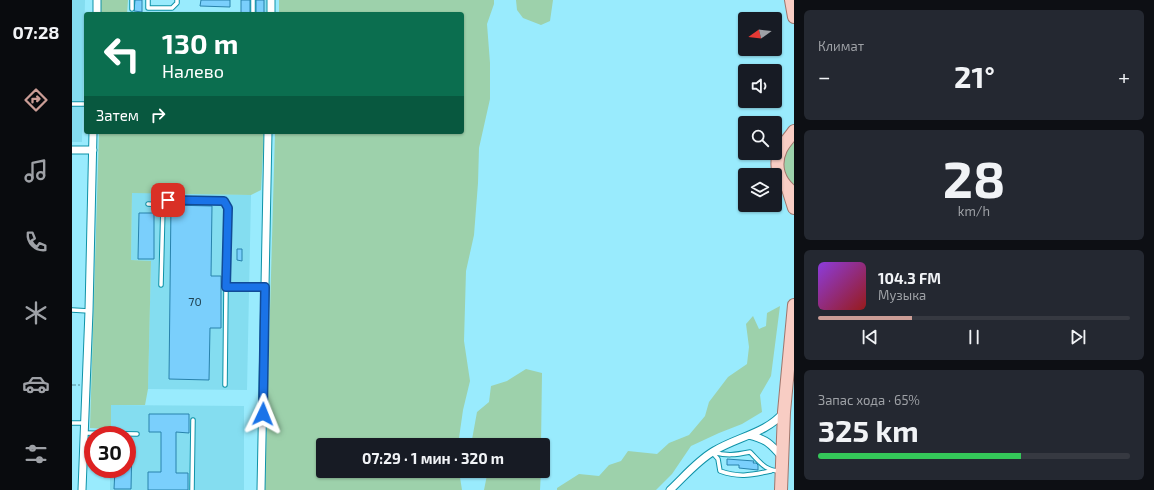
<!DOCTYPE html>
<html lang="ru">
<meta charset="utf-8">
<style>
:root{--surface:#171b24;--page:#242831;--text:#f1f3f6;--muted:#9ea1a6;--line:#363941;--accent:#cb9d96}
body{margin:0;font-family:"Exo 2",sans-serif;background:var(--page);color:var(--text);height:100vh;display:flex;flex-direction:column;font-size:15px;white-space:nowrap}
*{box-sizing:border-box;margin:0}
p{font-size:13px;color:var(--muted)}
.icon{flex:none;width:22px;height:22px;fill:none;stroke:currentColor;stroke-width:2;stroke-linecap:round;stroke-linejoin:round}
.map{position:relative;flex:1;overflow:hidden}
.drawer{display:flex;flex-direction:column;gap:10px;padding:10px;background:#0d0f14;width:360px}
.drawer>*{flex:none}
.top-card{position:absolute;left:12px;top:12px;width:380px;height:122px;border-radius:4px;box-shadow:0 1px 3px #0004;background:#0b6e4f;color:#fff;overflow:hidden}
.needle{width:26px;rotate:256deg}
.controls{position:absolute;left:666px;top:12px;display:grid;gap:8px}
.controls a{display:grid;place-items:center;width:44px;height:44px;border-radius:4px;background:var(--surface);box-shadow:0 1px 3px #0004;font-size:20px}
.speed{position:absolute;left:12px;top:426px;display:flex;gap:8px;font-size:20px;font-weight:700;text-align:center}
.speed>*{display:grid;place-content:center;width:52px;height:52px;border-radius:50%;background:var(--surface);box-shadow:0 1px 3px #0004;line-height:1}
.speed .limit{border:6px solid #d22;background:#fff;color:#111}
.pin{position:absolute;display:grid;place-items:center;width:34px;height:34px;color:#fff;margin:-17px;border-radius:8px;box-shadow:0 2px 6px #0006}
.me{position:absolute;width:44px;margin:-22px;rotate:2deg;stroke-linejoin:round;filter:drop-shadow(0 0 3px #0008)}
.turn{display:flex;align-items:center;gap:14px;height:84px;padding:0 12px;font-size:18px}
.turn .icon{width:52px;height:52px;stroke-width:2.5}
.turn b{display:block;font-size:28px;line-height:34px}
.then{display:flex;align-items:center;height:38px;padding:0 12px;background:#0003;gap:8px;font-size:15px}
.big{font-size:30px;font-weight:700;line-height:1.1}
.drawer .widget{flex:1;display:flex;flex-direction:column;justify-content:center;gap:6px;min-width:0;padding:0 14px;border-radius:6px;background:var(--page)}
.drawer .dial{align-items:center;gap:0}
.dial b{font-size:52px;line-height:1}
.song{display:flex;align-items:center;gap:12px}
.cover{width:48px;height:48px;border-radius:6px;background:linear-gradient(135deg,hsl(270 70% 55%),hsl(0 70% 35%))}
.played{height:4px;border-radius:2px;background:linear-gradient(90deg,var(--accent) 30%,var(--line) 30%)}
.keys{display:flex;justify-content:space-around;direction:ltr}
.heat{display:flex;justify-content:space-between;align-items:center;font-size:22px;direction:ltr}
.charge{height:6px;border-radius:3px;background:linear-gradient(90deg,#34c759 65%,var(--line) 0)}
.trip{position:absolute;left:244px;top:438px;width:234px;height:40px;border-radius:4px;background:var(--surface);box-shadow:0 1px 3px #0004;font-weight:700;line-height:40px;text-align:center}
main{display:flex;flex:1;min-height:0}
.menu{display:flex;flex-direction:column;width:72px;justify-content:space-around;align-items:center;background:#090b0e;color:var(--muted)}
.menu .icon{width:28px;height:28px}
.menu .current{color:var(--accent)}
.menu b{font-size:18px;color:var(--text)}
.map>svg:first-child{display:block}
.built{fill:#84ddf0}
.green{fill:#9dd1ab}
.building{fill:#7acffc;stroke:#2882ac}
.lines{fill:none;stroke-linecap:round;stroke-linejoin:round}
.service-casing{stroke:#0f92a7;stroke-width:5.5}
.minor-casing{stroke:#0f92a7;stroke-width:9}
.primary-casing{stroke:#9f766d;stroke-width:14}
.path{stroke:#568c98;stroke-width:1;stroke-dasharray:4 2;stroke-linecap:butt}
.service{stroke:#fff;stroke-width:3.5}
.minor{stroke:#fff;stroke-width:7}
.primary{stroke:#f8cdc4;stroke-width:12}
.route-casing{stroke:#114b97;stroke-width:10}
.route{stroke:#1a73e8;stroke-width:7}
.labels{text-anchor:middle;stroke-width:3;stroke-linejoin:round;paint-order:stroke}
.number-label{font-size:12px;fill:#1e404f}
</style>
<main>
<nav class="menu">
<b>07:28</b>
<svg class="icon current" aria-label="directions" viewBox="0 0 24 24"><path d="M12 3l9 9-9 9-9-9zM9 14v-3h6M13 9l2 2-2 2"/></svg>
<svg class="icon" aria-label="music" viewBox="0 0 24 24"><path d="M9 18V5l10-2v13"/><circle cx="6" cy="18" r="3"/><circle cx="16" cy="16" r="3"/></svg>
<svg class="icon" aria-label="phone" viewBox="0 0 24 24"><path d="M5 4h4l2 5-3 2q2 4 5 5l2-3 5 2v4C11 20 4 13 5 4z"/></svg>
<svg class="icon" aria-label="climate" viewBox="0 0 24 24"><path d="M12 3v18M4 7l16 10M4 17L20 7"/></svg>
<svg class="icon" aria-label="car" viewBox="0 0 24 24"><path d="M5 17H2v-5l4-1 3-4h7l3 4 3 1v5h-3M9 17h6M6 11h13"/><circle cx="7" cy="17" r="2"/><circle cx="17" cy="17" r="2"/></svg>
<svg class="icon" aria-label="filters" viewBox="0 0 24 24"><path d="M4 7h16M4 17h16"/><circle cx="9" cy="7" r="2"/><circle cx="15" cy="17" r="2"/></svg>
</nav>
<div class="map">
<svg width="722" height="490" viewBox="0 0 722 490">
<rect width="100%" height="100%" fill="#99ebfd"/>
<path class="built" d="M 0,0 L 13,0 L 10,142 L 0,142 Z
M 169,0 L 195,0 L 194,14 L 169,14 Z
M 60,192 L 179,195 L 175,390 L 76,389 L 79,261 L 59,260 Z
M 39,405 L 172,406 L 172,490 L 38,490 L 38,469 L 55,469 L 55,435 L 39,435 Z"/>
<path class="green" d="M 29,0 L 56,0 L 55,14 L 29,14 Z
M 207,0 L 422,0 L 422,4 L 415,24 L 418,63 L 418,99 L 407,148 L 406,183 L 402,235 L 394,271 L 392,341 L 398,381 L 391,410 L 386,445 L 251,445 L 251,471 L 387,471 L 390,490 L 193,490 L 203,132 L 390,132 L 390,14 L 207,14 Z
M 444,0 L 481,0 L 478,21 L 469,25 L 451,18 L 445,10 Z
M 27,132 L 192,132 L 189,190 L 179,195 L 60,193 L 59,260 L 79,261 L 76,389 L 73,405 L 39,405 L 39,429 L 18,428 Z
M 722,142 L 722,187 L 718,184 L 710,167 L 711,158 L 714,150 Z
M 708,306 L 699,376 L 688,395 L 690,412 L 670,424 L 647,433 L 619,446 L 600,474 L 584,490 L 485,490 L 485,488 L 507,474 L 527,476 L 537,465 L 549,461 L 556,451 L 585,454 L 597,443 L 617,435 L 633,416 L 637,402 L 656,377 L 675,364 L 677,347 L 674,324 L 681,316 L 687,329 L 694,326 L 695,313 Z
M 454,369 L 470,373 L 469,445 L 399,445 L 405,412 L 417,402 L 419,386 L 435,381 Z
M 412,471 L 469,471 L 468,490 L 412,490 L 415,475 Z"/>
<path class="building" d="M 63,0 L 70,0 L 70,12 L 62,11 Z
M 129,0 L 158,0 L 158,7 L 128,6 Z
M 169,0 L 178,0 L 178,14 L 169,14 Z
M 184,0 L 192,0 L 192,14 L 184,14 Z
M 99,205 L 140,206 L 139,276 L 149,276 L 149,328 L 138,328 L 137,380 L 97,379 Z
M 67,213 L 82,213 L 82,259 L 66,259 Z
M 165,249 L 170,249 L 170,261 L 165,260 Z
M 77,414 L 117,414 L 117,433 L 104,432 L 104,473 L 116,473 L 116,490 L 76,490 L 76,472 L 89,472 L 89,432 L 77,432 Z
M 55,440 L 60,441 L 59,489 L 42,489 L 43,469 L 55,469 Z
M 655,459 L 682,461 L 681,463 L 684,463 L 686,465 L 686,470 L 667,468 L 667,465 L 655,465 Z"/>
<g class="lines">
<defs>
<path id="service" d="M 76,0 L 76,8 L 100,8 L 105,3 L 105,0
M 60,9 L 60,0
M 181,14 L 181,0
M 0,104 L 14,104
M 76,204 L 91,205
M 89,285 L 91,205 L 96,200 L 153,201 L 157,208 L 154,287
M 0,310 L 17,311
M 153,385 L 154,287 L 193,287
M 0,423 L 12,423
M 12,433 L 65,434
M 699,471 C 679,475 668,478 648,471 L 646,459 L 640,452 C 655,456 663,455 678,452 C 688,462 693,471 708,471
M 120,490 L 121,420"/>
<path id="minor" d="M 25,14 L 25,0
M 199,14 L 199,0
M 0,150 L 21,150
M 677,435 C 694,439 699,444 710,457
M 10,490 L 17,311 L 21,132
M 189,490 L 196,132
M 598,490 C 612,477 625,461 642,451 C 665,437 695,433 712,412"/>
<path id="primary" d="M 719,0 L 722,17
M 722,131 C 718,137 712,143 709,149 C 701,166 707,183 722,193
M 716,189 L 722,208
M 709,490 L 712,412 L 722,305"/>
</defs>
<use href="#service" class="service-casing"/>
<use href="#minor" class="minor-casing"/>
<use href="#primary" class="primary-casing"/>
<path class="path" d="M 0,385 L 8,385"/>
<use href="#service" class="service"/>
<use href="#minor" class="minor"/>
<use href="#primary" class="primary"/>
</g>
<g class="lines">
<defs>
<path id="route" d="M 96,200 L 152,201 L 156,208 L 154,287 L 193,287 L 191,414"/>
</defs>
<use href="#route" class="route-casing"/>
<use href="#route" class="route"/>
</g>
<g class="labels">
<g class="number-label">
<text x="123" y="306">70</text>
</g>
</g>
</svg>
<div class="controls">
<a><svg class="needle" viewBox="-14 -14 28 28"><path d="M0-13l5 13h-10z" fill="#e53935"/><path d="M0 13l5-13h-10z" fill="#9ea1a6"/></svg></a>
<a><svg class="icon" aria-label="sound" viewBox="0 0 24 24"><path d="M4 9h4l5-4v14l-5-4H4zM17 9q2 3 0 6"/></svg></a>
<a><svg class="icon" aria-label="search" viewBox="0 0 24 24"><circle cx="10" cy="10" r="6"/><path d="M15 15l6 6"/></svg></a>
<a><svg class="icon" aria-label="layers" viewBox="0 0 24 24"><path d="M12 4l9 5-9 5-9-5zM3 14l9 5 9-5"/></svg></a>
</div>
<div class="speed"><div class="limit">30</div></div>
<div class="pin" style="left:96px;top:200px;background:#d93025"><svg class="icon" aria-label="arrive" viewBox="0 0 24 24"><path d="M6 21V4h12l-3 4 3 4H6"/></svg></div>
<svg class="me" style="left:191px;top:414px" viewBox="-20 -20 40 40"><path d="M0-17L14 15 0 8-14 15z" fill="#1a73e8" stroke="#fff" stroke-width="4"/></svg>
<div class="trip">07:29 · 1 мин · 320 m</div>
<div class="top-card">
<div class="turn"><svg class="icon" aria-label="left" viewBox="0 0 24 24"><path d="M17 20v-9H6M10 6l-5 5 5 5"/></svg><div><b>130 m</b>Налево</div></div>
<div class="then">Затем<svg class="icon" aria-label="right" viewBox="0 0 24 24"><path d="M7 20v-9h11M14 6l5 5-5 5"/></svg></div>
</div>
</div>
<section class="drawer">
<div class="widget"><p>Климат</p>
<div class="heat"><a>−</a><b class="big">21°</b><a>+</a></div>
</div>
<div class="widget dial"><b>28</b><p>km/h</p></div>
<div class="widget">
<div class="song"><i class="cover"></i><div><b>104.3 FM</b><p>Музыка</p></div></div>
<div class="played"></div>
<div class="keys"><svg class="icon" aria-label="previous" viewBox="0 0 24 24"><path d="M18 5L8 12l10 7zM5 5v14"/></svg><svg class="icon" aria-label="pause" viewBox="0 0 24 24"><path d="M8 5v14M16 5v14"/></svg><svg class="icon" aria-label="next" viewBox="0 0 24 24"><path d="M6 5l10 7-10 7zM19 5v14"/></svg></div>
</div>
<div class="widget"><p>Запас хода · 65%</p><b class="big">325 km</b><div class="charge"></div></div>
</section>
</main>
